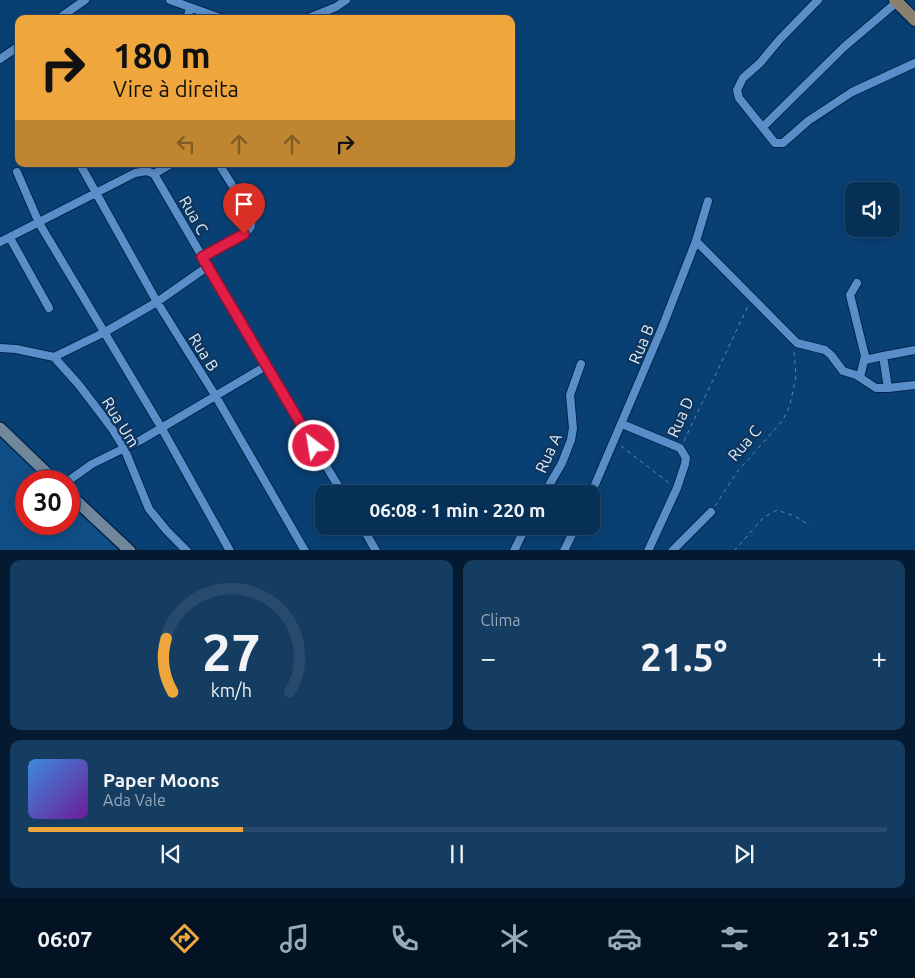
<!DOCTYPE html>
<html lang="pt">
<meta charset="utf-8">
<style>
:root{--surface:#073057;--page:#153c61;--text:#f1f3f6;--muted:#98a9ba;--line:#284b6d;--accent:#efa73d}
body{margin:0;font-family:Ubuntu,sans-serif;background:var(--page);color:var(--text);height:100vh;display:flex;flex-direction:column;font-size:19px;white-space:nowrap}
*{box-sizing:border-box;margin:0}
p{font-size:16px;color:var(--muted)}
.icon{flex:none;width:28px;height:28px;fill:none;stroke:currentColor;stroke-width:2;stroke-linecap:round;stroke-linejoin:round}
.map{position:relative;height:550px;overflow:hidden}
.drawer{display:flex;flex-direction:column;gap:10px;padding:10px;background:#041a30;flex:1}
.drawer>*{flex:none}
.hud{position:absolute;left:15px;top:15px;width:500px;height:152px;border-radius:10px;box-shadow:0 2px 12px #0003,0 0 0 1px var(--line);background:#efa73d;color:#111;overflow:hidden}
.buttons{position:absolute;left:845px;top:182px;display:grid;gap:10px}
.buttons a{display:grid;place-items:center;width:55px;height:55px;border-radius:10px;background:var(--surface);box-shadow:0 2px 12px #0003,0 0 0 1px var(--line);font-size:25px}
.speed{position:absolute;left:15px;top:470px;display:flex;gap:10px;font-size:25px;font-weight:700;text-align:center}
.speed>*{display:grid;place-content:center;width:65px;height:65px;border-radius:50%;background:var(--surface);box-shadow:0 2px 12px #0003,0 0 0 1px var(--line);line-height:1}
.speed .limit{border:8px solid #d22;background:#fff;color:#111}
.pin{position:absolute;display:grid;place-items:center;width:42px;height:42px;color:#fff;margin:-51px -21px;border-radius:50% 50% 50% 0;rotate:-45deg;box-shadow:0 0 5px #0007}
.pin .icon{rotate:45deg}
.me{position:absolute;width:55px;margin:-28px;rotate:329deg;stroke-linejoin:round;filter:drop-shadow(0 0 4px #0008)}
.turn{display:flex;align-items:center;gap:18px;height:105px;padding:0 15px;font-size:22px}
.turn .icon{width:65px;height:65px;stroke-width:2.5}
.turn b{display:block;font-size:35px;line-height:42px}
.lanes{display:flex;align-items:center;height:48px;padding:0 15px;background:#0003;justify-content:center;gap:25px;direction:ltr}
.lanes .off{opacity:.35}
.big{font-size:38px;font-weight:700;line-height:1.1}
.drawer .card{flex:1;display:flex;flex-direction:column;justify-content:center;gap:8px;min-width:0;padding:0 18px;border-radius:10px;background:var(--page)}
.drawer .dial{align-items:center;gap:0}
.dial svg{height:130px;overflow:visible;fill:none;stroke:var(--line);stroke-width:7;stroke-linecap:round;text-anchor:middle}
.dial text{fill:var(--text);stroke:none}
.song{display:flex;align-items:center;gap:15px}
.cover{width:60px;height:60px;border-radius:8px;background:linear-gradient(135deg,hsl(210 70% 55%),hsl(280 70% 35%))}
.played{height:5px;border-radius:2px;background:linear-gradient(90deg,var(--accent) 25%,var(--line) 25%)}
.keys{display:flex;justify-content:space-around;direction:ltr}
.heat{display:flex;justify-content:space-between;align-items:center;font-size:28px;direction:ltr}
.drawer .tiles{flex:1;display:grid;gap:10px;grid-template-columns:1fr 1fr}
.card:last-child{grid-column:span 2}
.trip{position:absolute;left:315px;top:485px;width:285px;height:50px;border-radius:10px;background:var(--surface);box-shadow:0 2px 12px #0003,0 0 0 1px var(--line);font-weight:700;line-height:50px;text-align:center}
.dock{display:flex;height:80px;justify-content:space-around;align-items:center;background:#031323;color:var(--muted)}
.dock .icon{width:35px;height:35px}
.dock .on{color:var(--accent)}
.dock b{font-size:22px;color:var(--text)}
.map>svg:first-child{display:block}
.built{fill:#104e86}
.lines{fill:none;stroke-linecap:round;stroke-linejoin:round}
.street-casing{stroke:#00264d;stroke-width:10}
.secondary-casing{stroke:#00264d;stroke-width:14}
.primary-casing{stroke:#00264d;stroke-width:15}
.path{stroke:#5f84a9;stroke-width:1;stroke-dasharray:4 4;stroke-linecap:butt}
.street{stroke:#5a8ec8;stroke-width:8}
.secondary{stroke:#71879b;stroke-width:11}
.primary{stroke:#89806d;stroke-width:12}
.route-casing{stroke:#92132f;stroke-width:12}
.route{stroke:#e11d48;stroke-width:9}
.labels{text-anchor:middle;stroke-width:5;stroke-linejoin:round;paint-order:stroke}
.street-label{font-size:16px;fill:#e1ecf9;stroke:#0f365e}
</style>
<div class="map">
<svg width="915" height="551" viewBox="0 0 915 551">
<rect width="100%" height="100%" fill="#094074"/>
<path class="built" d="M 0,436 L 49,481 L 26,481 L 26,524 L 69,524 L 69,499 L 126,550 L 0,550 Z"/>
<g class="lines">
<defs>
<path id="street" d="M 170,0 L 223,19
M 818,0 L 780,39 L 760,63 L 743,78 L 737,90 L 739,98 L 775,143 L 783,143 L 808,121 L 852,92 L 915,63
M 58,19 L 85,0
M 187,19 L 190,8
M 306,19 L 336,7 L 346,0
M 0,59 L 19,46
M 763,127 L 844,47 L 897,2
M 81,166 L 157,302 L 215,395 L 305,551
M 17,172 L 39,223 L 161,427 L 230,551
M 154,174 L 171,164
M 10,238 L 49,308
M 696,241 L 797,343 L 825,350 L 831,355 L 843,371 L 856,375 L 876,388 L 888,388
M 0,242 L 135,173 L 147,171 L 154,174 L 266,366 L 343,494
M 202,257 C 214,250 246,237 251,226 C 252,222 251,218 250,214 L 219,164
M 857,283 L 850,295 L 865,356 L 860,377
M 0,348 L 16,349 L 54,357 L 79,385 L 111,427 L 124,448 L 149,509 L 167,531 L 187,551
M 915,350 L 883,356 L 888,388 L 915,385
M 54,357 L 105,332 L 157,302 L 207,267
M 865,360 L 883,356
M 622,424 L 680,448 L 686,458 L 685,464 L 677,488 L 648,551
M 68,481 L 92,464 L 141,440 L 266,366
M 544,494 L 562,463 L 571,440 L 573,428 L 570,395 L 581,364
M 591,494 L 662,328 L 696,241 L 708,201
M 362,526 L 376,551
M 514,551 L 526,526
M 564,551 L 576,526
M 672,551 L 711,512"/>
<path id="secondary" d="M 0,428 L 55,481
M 69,494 L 130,551"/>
<path id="primary" d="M 895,0 L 915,20"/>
</defs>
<use href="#street" class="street-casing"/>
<use href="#secondary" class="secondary-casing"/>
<use href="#primary" class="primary-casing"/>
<path class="path" d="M 684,441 L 749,304
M 621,446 L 669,483
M 715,506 L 737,472 L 783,420 L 790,405 L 796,376 L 794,351
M 734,551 L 763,518 L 777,510 L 794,516 L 810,525"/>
<use href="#street" class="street"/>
<use href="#secondary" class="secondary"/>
<use href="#primary" class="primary"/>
</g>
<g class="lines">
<defs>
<path id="route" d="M 244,234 L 202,257 L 314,446"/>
</defs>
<use href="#route" class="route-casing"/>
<use href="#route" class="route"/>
</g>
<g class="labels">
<g class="street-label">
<text transform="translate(194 215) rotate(60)" y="6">Rua C</text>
<text transform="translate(641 344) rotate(-67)" y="6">Rua B</text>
<text transform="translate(204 352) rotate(58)" y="6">Rua B</text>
<text transform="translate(680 417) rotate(-66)" y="6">Rua D</text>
<text transform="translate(121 422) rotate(58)" y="6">Rua Um</text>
<text transform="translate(744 443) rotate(-49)" y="6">Rua C</text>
<text transform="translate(548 453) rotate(-66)" y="6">Rua A</text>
</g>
</g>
</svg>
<div class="buttons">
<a><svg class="icon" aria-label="sound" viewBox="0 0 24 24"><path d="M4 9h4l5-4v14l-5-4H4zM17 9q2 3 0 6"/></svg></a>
</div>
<div class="speed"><div class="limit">30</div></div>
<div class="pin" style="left:244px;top:234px;background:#d93025"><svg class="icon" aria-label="arrive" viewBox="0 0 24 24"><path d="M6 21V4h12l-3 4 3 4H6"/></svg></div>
<svg class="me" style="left:314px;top:446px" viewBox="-20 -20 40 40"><circle r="17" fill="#e11d48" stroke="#fff" stroke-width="3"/><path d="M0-11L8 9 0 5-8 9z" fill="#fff"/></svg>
<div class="trip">06:08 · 1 min · 220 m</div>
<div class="hud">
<div class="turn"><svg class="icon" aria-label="right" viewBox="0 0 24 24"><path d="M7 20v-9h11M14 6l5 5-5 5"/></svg><div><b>180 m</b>Vire à direita</div></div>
<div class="lanes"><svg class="icon off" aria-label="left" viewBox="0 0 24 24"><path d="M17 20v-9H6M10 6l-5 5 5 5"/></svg><svg class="icon off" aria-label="ahead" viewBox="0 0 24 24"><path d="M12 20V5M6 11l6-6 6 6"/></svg><svg class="icon off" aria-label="ahead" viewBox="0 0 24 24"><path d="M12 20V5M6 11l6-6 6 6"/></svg><svg class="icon" aria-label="right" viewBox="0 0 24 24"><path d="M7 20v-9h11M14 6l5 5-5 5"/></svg></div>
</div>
</div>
<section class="drawer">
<div class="tiles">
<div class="card dial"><svg viewBox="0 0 100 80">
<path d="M14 69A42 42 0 1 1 86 69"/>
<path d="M14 69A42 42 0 0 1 10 36" stroke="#efa73d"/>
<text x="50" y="56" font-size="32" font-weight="700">27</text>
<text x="50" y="72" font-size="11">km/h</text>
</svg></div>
<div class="card"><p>Clima</p>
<div class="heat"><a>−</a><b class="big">21.5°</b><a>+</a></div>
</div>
<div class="card">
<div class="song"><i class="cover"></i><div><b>Paper Moons</b><p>Ada Vale</p></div></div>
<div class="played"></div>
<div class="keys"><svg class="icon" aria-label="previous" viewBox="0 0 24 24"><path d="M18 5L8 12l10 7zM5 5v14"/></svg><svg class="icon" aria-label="pause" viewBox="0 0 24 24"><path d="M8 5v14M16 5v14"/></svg><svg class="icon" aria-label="next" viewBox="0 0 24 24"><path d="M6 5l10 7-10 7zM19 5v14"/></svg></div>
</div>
</div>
</section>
<nav class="dock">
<b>06:07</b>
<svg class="icon on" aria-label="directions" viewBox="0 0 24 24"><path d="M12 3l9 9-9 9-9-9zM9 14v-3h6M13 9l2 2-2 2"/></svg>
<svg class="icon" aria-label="music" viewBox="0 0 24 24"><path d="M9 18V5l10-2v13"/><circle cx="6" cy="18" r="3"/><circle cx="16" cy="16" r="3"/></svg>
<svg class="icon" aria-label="phone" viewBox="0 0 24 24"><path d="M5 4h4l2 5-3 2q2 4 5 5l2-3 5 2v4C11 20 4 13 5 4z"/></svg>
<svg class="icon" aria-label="climate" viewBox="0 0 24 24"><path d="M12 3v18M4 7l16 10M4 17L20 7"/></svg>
<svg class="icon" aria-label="car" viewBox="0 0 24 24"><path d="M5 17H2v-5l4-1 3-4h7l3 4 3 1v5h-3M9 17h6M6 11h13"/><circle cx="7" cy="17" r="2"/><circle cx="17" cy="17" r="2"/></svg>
<svg class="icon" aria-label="filters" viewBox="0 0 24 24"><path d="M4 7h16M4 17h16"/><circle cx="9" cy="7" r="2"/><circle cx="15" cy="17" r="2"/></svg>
<b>21.5°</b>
</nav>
